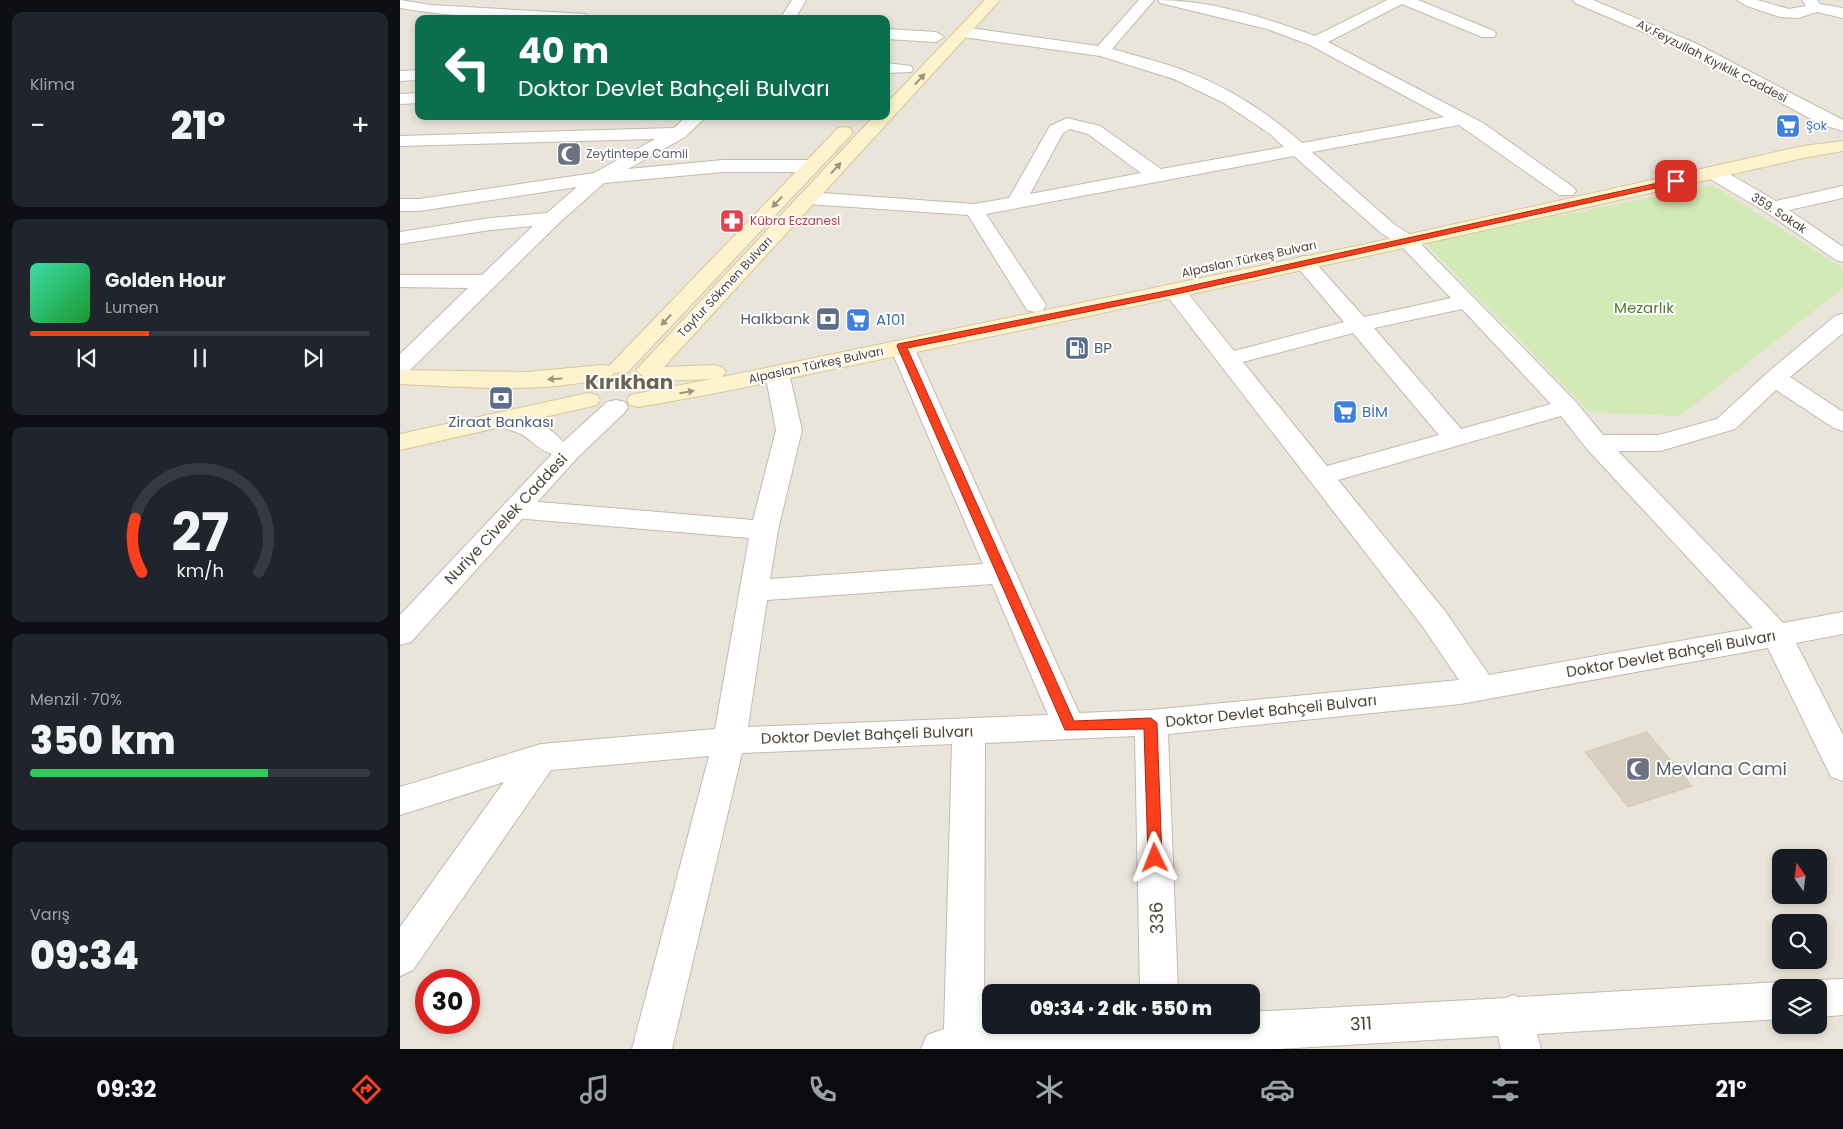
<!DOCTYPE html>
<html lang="tr">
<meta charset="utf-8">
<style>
:root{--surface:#171b24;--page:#20242c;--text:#f1f3f6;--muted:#9ea1a6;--line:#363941;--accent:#fc3f1d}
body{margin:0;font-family:Poppins,sans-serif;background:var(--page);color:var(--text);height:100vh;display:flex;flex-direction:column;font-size:19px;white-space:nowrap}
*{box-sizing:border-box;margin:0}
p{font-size:16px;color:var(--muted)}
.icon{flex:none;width:28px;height:28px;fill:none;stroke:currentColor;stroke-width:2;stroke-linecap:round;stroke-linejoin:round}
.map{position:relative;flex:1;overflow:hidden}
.drawer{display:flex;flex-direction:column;gap:12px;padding:12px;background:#0d0f14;width:400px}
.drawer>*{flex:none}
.hud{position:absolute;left:15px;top:15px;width:475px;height:105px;border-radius:10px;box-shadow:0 2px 8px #0003;background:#0b6e4f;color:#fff;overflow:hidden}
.needle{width:32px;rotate:346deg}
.buttons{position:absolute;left:1372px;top:849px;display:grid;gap:10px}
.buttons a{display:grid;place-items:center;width:55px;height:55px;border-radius:10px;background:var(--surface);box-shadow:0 2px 8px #0003;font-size:25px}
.speed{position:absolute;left:15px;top:969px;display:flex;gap:10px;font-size:25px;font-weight:700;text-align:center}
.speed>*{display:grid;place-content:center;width:65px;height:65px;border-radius:50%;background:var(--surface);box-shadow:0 2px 8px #0003;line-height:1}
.speed .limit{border:8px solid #d22;background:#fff;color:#111}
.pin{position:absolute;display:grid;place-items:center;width:42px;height:42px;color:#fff;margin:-21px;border-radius:10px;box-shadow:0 2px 8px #0006}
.me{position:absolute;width:55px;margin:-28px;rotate:358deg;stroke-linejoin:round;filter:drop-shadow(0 0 4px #0008)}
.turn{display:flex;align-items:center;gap:18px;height:105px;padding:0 20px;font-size:22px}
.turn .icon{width:65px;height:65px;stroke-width:2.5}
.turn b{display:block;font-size:35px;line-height:42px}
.big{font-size:38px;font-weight:800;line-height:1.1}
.drawer .card{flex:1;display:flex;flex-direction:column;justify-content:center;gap:8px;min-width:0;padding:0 18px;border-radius:10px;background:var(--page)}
.drawer .dial{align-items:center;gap:0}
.dial svg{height:130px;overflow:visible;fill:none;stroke:var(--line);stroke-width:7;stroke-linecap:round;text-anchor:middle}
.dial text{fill:var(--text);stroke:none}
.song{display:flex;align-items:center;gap:15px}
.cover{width:60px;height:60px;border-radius:8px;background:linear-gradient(135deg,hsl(160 70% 55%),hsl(130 70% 35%))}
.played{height:5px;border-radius:2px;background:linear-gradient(90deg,var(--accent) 35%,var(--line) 35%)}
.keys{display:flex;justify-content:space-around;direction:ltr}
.heat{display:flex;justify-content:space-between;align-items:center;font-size:28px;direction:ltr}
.charge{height:8px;border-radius:4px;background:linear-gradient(90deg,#34c759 70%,var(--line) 0)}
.trip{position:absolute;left:582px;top:984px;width:278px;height:50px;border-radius:10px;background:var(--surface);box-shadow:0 2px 8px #0003;font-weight:800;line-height:50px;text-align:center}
.menu{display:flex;height:80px;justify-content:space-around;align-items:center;background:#090b0e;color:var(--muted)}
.menu .icon{width:35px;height:35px}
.menu .current{color:var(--accent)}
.menu b{font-size:22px;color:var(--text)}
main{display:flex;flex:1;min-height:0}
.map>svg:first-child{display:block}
.residential{fill:#eae5da;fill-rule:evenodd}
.green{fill:#d2eab5}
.building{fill:#d8cfc1;stroke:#d3c7b4}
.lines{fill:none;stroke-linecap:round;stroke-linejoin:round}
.minor-casing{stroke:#c2bbae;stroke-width:2}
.tertiary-casing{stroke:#c2bbae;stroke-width:2}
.secondary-casing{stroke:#d6c79b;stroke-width:2}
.minor{fill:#fff;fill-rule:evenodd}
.tertiary{fill:#fff;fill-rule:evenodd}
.secondary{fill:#fff3cd;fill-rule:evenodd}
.oneway{fill:#9c937c}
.route{fill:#fc3f1d;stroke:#a42913}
.labels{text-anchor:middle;stroke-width:4;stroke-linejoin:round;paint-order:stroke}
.far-street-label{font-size:12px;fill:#4b4439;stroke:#fff}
.far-shop-label{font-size:12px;fill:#366cbe;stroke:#fff;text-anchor:start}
.far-worship-label{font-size:12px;fill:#5b616d;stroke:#fff;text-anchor:start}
.far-health-label{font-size:12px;fill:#be3a42;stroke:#fff;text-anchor:start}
.park-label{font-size:15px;fill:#4a7f2a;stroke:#fff}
.service-label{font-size:15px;fill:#4e5e75;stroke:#fff;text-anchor:end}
.shop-label{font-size:15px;fill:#366cbe;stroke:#fff;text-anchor:start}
.street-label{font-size:15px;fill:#4b4439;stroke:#fff}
.near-worship-label{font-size:18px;fill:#5b616d;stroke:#fff;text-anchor:start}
.near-street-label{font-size:18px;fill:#4b4439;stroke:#fff}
.district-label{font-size:20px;font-weight:bold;fill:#6e6250;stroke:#fff}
</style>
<main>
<section class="drawer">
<div class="card"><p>Klima</p>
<div class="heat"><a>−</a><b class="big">21°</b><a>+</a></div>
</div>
<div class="card">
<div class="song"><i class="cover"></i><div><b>Golden Hour</b><p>Lumen</p></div></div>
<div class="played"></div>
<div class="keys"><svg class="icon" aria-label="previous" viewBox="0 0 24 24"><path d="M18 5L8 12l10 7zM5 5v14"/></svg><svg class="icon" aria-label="pause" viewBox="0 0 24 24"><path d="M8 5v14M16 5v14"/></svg><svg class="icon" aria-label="next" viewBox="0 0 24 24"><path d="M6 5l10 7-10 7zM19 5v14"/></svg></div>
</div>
<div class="card dial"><svg viewBox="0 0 100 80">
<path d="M14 69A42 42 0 1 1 86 69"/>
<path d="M14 69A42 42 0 0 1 10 36" stroke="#fc3f1d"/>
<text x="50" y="56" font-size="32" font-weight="700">27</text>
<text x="50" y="72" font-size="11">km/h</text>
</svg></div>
<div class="card"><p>Menzil · 70%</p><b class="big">350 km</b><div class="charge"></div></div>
<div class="card"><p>Varış</p><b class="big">09:34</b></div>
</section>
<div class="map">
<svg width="1443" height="1049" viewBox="0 0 1443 1049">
<rect width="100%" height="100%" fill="#f6f3ec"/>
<path class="residential" d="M 0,0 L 1443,0 L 1443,1049 L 0,1049 ZM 19,19 L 486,19 L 486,116 L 19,116 ZM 1381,858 L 1419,858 L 1419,895 L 1381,895 ZM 1381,922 L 1419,922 L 1419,960 L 1381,960 ZM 26,980 L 69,980 L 69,1022 L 26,1022 ZM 1381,988 L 1419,988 L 1419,1025 L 1381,1025 ZM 591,992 L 851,992 L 851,1025 L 591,1025 Z"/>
<path class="green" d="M 1312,185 L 1443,268 L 1443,288 L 1280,416 L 1190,412 L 1025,243 Z"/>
<path class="building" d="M 1247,732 L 1292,786 L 1228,807 L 1185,752 Z"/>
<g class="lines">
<defs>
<path id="minor" d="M 0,0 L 31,5 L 185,14 L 192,19 C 128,19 64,19 0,8 Z
M 392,0 L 406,0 L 395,19 L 380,19 Z
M 739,0 L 754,0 L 712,49 C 737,56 762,62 785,71 C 828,87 868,113 902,143 L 1044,117 L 910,45 L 867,29 L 760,3 L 758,0 C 810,0 866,18 915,36 L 987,0 L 1018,0 L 1094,31 L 1096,34 L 1094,37 L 1082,37 L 1002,4 L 928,42 L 1083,123 L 1173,187 L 1176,191 L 1173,195 L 1159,195 L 1059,125 L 912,152 L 995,225 L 1014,237 L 1176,402 L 1203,435 L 1259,435 L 1317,419 L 1367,373 L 1435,316 L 1443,314 L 1443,333 L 1390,377 L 1443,412 L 1443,431 L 1434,428 L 1376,390 L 1335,429 L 1260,451 L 1218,451 L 1383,623 L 1443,612 L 1443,634 L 1396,643 L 1443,735 L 1443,781 L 1431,777 L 1368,648 L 1060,704 L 768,734 L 778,992 L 740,992 L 735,736 L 585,743 L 584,1027 L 851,1025 L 851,1012 L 1106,998 L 1113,995 L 1118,997 L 1381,982 L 1394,988 L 1381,988 L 1381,1019 L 1137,1034 L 1141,1049 L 1101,1049 L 1098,1036 L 878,1049 L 521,1049 L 527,1035 L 544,1029 L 552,744 L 342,753 L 272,1049 L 232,1049 L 309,756 L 151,770 L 13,970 L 0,976 L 0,927 L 104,782 L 0,815 L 0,787 L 141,744 L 315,729 L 349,538 L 115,518 L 105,515 L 101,509 L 105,503 L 115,500 L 353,520 L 376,430 L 365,373 L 369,368 L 377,366 L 385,368 L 389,373 L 402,430 L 378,530 L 370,579 L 583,564 L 490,347 L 494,342 L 502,340 L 510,342 L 514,347 L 679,713 L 751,710 L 1059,680 L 1023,627 L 764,292 L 767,287 L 775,285 L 783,287 L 834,351 L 944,322 L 893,262 L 897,258 L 904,256 L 911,258 L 964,317 L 1051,298 L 1000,245 L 981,233 L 894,156 L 586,214 L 646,305 L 643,310 L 635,312 L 627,310 L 568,215 L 408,204 L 401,202 L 398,198 L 401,194 L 408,192 L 574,204 L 609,198 L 650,126 L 667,118 L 700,126 L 761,169 L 884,147 L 870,134 L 824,103 L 774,79 L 700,56 L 563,37 L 555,32 L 563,27 L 698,46 ZM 670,129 L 688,134 L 741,173 L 630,194 L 663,133 ZM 1062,309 L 1151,404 L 1061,429 L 974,328 ZM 953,333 L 1039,435 L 927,466 L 843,362 ZM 1161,416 L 1187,449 L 1353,628 L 1089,675 L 1045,611 L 938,480 ZM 592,584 L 648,715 L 348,727 L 367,600 Z
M 1337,0 L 1357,0 L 1389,9 L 1406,6 L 1402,0 L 1417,0 L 1420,4 L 1443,8 L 1443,18 L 1417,12 L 1398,18 L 1380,17 L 1347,6 Z
M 486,29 L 536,32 L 544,37 L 536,42 L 486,39 Z
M 486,63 L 511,66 L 513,69 L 511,72 L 486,73 Z
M 19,70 L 19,80 L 0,81 L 0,71 Z
M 19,93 L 19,103 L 0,104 L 0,94 Z
M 287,116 L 307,116 L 285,137 L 228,169 L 323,160 L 411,160 L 418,162 L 420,166 L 418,170 L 411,172 L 323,172 L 204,183 L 160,222 L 8,372 L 0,374 L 0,354 L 68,288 L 0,287 L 0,275 L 82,275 L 133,226 L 90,230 L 0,244 L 0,232 L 90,218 L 147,213 L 177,187 L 19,211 L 0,211 L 0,199 L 19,199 L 194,173 L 255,139 L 0,146 L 0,136 L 274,128 Z
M 1314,167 L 1321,169 L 1376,201 L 1443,186 L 1443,198 L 1389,210 L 1443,247 L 1443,262 L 1436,260 L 1366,212 L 1307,177 L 1305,173 L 1307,169 Z
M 1443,979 L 1443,1015 L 1419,1017 L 1419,988 L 1405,986 L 1419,980 Z"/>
<path id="tertiary" d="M 1173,0 L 1193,0 L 1295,43 L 1443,120 L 1443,131 L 1420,124 L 1283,49 L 1175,3 Z
M 216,400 L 225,402 L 228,407 L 225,412 L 178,457 L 11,642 L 0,645 L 0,615 L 152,454 C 140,451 132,440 121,434 C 111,429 98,429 92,420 L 95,415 C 118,409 149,425 163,442 L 207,402 Z"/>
<path id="secondary" d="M 585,0 L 600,0 L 264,367 L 314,365 L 322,367 L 326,372 L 322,377 L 966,244 L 1403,146 L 1443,141 L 1443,151 L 1403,158 C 1040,242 676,320 311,394 L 239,407 L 230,405 L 227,400 L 230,395 L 311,379 L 254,381 L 246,379 L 236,370 L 474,116 L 486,116 L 486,104 Z
M 444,127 L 450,128 L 453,132 L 450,136 L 228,372 L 214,373 L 211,377 C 143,394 69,387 0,384 L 0,370 L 127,372 L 203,365 L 209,366 L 438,128 Z
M 188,393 L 197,395 L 200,400 L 197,405 L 0,450 L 0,434 Z"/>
</defs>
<use href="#minor" class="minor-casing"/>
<use href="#tertiary" class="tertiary-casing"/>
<use href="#secondary" class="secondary-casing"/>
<use href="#minor" class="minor"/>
<use href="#tertiary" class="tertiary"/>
<use href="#secondary" class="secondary"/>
</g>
<defs><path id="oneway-solid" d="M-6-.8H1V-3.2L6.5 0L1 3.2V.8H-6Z" transform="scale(1.25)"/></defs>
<g class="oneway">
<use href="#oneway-solid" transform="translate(520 79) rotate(-47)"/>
<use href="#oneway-solid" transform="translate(436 168) rotate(-47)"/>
<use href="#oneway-solid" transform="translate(377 202) rotate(133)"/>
<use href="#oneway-solid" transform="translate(266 320) rotate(133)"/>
<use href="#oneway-solid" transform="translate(155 379) rotate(176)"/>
<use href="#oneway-solid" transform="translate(287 392) rotate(-10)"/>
</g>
<path class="route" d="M 1276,179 L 1278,180 L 1278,183 L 776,294 L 507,348 L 674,721 L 751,718 L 757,723 L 762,858 L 760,862 L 755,864 L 750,862 L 748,858 L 744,729 L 665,730 L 497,346 L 498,344 L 776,289 Z"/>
<defs>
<symbol id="supermarket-square" viewBox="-11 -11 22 22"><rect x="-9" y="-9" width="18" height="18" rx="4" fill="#3f7fe0" stroke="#fff"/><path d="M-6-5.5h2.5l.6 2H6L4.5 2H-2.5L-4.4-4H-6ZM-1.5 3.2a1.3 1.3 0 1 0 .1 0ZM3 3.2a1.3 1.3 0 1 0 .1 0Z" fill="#fff"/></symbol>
<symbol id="mosque-square" viewBox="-11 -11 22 22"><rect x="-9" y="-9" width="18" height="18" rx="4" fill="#6b7280" stroke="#fff"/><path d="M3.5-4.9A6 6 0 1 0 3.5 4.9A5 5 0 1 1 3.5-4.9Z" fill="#fff"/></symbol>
<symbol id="pharmacy-square" viewBox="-11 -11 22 22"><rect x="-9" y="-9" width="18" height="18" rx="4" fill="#e0444e" stroke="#fff"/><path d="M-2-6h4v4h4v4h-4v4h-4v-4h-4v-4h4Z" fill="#fff"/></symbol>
<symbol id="bank-square" viewBox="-11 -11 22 22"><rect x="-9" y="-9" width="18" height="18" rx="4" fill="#5c6f8a" stroke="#fff"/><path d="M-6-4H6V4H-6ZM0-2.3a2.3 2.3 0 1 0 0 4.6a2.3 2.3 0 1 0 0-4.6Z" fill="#fff"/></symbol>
<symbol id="fuel-square" viewBox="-11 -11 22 22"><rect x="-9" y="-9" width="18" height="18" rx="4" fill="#5c6f8a" stroke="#fff"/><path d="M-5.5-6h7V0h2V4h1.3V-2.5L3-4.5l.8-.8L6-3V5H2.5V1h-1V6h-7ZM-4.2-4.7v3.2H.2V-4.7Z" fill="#fff"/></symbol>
</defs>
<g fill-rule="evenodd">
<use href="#supermarket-square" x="1374" y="112" width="28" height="28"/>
<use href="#mosque-square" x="155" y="140" width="28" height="28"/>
<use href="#pharmacy-square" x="318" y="207" width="28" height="28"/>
<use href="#bank-square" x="414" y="305" width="28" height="28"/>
<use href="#supermarket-square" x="444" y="306" width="28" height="28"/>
<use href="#fuel-square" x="663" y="334" width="28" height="28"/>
<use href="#bank-square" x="87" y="384" width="28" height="28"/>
<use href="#supermarket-square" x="931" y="398" width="28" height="28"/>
<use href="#mosque-square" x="1224" y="755" width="28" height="28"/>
</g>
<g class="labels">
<g class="far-street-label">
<text transform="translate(1312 61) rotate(27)" y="4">Av.Feyzullah Kıyıklık Caddesi</text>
<text transform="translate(1379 213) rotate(33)" y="4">359. Sokak</text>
<text transform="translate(849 259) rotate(-12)" y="4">Alpaslan Türkeş Bulvarı</text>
<text transform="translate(325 287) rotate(-47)" y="4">Tayfur Sökmen Bulvarı</text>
<text transform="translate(416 365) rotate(-12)" y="4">Alpaslan Türkeş Bulvarı</text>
</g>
<g class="far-shop-label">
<text x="1406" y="130">Şok</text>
</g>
<g class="far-worship-label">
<text x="186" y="158">Zeytintepe Camii</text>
</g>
<g class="far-health-label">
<text x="350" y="225">Kübra Eczanesi</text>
</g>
<g class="park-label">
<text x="1244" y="313">Mezarlık</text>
</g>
<g class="service-label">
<text x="410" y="324">Halkbank</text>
<text x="694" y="353" text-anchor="start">BP</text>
<text x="101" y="427" text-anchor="middle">Ziraat Bankası</text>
</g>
<g class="shop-label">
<text x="476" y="325">A101</text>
<text x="962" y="417">BİM</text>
</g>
<g class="street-label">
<text transform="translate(106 519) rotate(-47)" y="5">Nuriye Civelek Caddesi</text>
<text transform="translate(1271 654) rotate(-10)" y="5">Doktor Devlet Bahçeli Bulvarı</text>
<text transform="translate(871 711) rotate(-6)" y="5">Doktor Devlet Bahçeli Bulvarı</text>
<text transform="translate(467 735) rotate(-2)" y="5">Doktor Devlet Bahçeli Bulvarı</text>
</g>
<g class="near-worship-label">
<text x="1256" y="775">Mevlana Cami</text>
</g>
<g class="near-street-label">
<text transform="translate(757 918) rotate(-92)" y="6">336</text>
<text transform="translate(961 1024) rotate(-3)" y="6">311</text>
</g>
<g class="district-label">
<text x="229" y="389">Kırıkhan</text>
</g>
</g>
</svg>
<div class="buttons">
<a><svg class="needle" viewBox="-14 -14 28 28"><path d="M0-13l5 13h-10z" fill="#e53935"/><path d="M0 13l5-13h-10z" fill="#9ea1a6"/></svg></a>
<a><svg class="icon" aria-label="search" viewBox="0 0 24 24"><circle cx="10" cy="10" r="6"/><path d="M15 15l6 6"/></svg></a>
<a><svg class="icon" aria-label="layers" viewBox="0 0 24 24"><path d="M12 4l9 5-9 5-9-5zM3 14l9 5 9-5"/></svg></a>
</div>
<div class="speed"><div class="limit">30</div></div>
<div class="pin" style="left:1276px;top:181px;background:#d93025"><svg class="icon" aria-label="arrive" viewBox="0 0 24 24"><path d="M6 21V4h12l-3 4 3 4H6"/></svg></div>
<svg class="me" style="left:755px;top:858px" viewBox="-20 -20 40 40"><path d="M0-17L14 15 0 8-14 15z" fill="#fc3f1d" stroke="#fff" stroke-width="4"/></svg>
<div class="trip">09:34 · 2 dk · 550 m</div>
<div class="hud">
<div class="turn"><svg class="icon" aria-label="left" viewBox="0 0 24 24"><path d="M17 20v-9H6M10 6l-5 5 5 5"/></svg><div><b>40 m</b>Doktor Devlet Bahçeli Bulvarı</div></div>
</div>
</div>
</main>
<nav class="menu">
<b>09:32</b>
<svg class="icon current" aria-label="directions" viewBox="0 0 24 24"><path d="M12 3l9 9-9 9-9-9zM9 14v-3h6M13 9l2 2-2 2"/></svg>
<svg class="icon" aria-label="music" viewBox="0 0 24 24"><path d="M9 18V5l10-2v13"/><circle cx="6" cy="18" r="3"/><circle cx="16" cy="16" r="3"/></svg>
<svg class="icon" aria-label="phone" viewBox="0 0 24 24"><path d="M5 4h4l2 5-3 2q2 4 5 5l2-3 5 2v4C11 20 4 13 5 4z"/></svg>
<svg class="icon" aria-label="climate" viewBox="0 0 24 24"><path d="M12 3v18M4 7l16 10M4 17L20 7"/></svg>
<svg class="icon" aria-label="car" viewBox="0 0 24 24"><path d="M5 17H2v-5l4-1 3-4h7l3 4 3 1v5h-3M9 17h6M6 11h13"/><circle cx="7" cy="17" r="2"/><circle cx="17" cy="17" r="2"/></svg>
<svg class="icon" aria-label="filters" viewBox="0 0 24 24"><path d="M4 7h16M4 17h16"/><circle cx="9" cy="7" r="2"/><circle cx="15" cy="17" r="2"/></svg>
<b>21°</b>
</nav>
